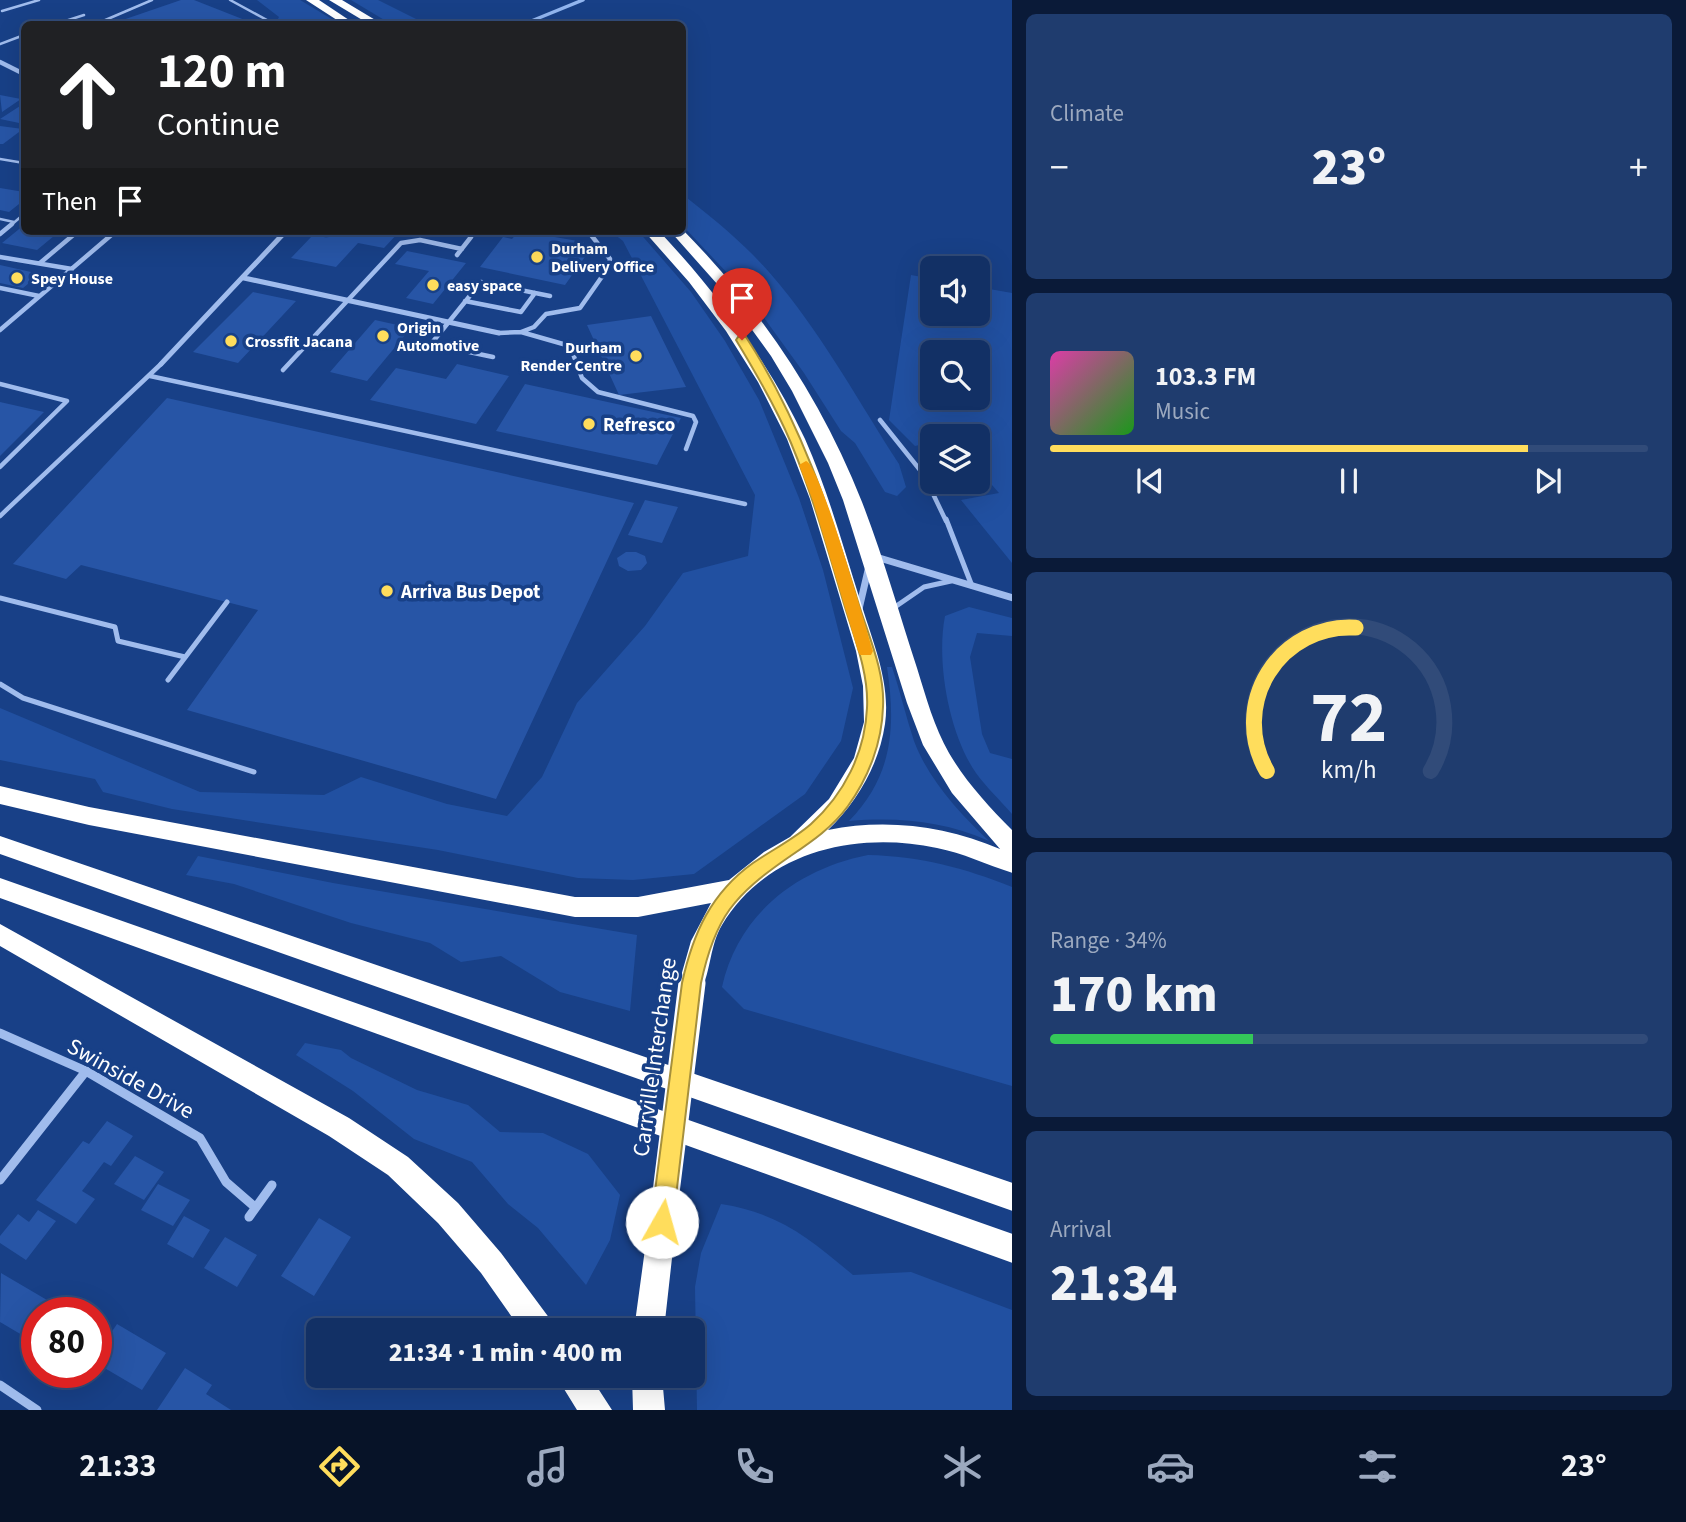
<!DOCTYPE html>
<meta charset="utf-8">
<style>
:root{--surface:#123065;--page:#1f3c6e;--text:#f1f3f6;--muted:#9ca9bf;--line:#314b79;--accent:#ffdd5c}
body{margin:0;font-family:"Source Sans 3",sans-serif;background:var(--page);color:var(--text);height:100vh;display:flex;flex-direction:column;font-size:26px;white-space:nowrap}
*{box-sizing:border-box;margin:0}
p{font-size:23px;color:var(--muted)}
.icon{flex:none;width:38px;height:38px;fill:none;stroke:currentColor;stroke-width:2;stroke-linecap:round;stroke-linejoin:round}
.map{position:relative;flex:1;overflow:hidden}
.details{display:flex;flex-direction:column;gap:14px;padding:14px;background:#0a1a38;width:674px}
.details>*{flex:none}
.guide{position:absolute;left:21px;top:21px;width:665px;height:214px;border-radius:10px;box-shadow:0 7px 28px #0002,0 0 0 2px var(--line);background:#202124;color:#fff;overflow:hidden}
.controls{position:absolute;left:920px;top:256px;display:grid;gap:14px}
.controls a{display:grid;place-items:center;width:70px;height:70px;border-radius:10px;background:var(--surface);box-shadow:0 7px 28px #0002,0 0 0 2px var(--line);font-size:35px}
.speed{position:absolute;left:21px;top:1297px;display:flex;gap:14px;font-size:35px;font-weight:700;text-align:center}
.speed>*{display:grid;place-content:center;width:91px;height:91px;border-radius:50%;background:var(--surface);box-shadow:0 7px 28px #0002,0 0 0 2px var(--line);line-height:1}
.speed .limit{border:10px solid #d22;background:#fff;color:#111}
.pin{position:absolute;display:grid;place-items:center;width:60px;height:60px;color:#fff;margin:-72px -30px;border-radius:50% 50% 50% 0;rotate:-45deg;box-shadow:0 0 7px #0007}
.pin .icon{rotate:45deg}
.me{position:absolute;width:77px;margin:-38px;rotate:7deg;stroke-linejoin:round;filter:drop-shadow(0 0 5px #0008)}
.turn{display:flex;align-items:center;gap:24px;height:147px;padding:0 21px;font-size:32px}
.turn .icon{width:91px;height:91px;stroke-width:2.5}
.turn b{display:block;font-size:49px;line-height:60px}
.then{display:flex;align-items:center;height:66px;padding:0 21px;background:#0003;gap:14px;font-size:26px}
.big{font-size:52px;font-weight:800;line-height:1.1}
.details .card{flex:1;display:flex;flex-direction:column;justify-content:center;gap:10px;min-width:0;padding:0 24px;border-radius:10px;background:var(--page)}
.details .dial{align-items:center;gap:0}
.dial svg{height:182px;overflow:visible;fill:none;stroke:var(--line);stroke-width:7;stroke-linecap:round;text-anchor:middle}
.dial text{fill:var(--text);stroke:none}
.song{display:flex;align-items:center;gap:21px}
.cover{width:84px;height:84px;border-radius:10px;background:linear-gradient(135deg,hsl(320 70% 55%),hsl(120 70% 35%))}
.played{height:7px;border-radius:4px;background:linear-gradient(90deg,var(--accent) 80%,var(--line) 80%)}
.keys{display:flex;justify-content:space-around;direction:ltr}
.heat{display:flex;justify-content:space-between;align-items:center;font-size:38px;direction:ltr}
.charge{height:10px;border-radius:5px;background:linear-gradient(90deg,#34c759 34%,var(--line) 0)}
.trip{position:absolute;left:306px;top:1318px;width:399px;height:70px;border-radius:10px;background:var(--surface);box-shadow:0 7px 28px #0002,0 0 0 2px var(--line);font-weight:800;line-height:70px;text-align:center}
.tab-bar{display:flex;height:112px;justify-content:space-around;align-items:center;background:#071328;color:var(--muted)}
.tab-bar .icon{width:49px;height:49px}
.tab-bar .selected{color:var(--accent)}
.tab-bar b{font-size:32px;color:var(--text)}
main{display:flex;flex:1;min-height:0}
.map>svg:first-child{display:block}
.green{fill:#2150a1;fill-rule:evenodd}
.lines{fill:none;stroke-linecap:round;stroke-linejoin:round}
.stream{stroke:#92b6f0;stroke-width:3.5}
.building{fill:#2755a6}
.lane-far2{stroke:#a0bced;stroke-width:2.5}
.lane-far1{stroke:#a0bced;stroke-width:4.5}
.lane{stroke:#a0bced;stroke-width:5}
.street-far3{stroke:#a0bced;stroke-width:4.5}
.street-far2{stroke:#a0bced;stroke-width:5}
.street-far1{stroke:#a0bced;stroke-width:7}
.street{stroke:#a0bced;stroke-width:9}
.highway{fill:#fff;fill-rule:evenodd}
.highway-bridge{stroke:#fff;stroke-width:27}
.route{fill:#ffdd5c;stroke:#a6903c;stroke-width:2}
.slow{fill:#f59e0b}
.poi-dot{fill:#ffdd5c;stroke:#184087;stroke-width:2.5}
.labels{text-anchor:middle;stroke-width:7;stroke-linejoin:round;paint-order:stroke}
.far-poi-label{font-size:16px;font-weight:bold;fill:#fff;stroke:#184087;text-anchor:start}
.poi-label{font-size:19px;font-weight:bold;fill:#fff;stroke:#184087;text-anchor:start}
.near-street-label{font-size:23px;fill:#fff;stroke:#184087}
</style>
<main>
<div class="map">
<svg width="1013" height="1410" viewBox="0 0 1013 1410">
<rect width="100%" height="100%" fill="#184087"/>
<path class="green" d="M 257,0 L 300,0 L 340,24 L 282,24 L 276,23 L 279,17 Z
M 351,0 L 378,0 L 426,24 L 391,24 Z
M 682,194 C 718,222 752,250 780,285 C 826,341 860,404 899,464 L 906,487 L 897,496 L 885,492 L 855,443 L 841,431 L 804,373 L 746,293 L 683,226 Z
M 610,231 L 638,231 L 691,292 L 725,341 L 759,400 L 799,498 L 823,570 L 853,688 L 841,741 L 805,794 L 694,874 L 633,880 L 578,878 L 438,850 L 172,809 L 103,792 L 95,779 L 0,760 L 0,708 L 200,792 L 324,795 L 361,777 L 447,804 L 507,816 L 542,777 L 577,703 L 645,626 L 683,573 L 748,556 L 755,495 L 623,241 Z
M 911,275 L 933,279 L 933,313 L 978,313 L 978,287 L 1012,293 L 1012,563 L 961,500 L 999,493 L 978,469 L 978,436 L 933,436 L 933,442 L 915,446 L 889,420 ZM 933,352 L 978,352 L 978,397 L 933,397 Z
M 969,607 L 1012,618 L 1012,636 L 977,633 L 970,657 L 982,734 L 990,753 L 1012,759 L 1012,814 C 1000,800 986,787 976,773 C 949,734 936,662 945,616 Z
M 887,667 L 892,667 C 900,691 906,717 914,741 C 928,779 960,814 989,841 C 943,821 900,817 849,821 C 893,776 896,727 887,667 Z
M 868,855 C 919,856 965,868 1012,887 L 1012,1086 L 744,1009 L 722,987 C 738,914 797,869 868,855 Z
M 198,856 L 333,883 L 637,935 L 630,1011 L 560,992 L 501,956 L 461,962 L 430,943 L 351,923 L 234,884 L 186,875 Z
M 305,1043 L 341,1050 L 351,1058 L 417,1090 L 468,1105 L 500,1132 L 543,1133 L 588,1154 L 620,1195 L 610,1240 L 586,1285 L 538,1228 L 508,1204 L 472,1162 L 414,1139 L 353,1091 L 296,1055 Z
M 721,1204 C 779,1213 809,1238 853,1275 L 911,1272 L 1012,1310 L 1012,1410 L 697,1410 L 695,1287 L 701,1253 Z"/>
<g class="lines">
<path class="stream" d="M 524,24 L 583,0"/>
</g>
<path class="building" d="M 181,0 L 194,0 L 255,24 L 111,24 Z
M 0,95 L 21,99 L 2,112 Z
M 20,106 L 24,107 L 24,124 L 0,119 Z
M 0,126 L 23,129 L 3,144 L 0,144 Z
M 0,188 L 24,192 L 24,200 L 9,212 L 0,210 Z
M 24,225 L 24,231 L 60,231 L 37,250 L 2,243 Z
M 308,231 L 400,231 L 384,248 L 358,243 L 336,267 L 291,258 L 313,235 L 329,238 Z
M 519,231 L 584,242 L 577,252 L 587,254 L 565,285 L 480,267 L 503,237 L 512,239 Z
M 407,251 L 466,263 L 433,304 L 406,298 L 429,271 L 395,264 Z
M 0,265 L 40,274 L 23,288 L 0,283 Z
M 253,292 L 296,301 L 238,363 L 193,352 Z
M 651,316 L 686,387 L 619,395 L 587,325 Z
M 375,320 L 411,328 L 367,381 L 330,372 Z
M 457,364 L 509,376 L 476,424 L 370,400 L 396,368 L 446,379 Z
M 525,384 L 681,418 L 657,465 L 496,431 Z
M 167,398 L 634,503 L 496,799 L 187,710 L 258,610 L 81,565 L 66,579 L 13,564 Z
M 0,402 L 44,412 L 0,456 Z
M 645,500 L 678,507 L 662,543 L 628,535 Z
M 626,552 L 636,552 L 645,556 L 647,563 L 641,570 L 628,571 L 619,566 L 617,558 Z
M 107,1121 L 133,1136 L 111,1166 L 104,1162 L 82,1191 L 95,1199 L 76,1224 L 36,1200 L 83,1141 L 89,1144 Z
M 135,1156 L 164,1172 L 144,1200 L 114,1184 Z
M 158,1184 L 190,1200 L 173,1226 L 141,1210 Z
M 38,1210 L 56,1221 L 26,1260 L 0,1243 L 0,1236 L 18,1214 L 29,1222 Z
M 184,1216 L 210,1230 L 193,1258 L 167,1244 Z
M 319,1218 L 351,1237 L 314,1296 L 281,1276 Z
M 225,1237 L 257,1255 L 237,1287 L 204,1268 Z
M 1,1273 L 47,1300 L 22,1335 L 0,1322 Z
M 117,1324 L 166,1353 L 142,1390 L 96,1363 L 96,1355 Z
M 185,1368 L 212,1385 L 206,1394 L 231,1410 L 157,1410 Z"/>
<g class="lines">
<path class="lane-far2" d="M 230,0 L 267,20 L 264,24
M 2,11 L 39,0
M 56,24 L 84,15
M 96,24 L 152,0
M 0,44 L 24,35
M 0,159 L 24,163
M 0,219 L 14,222
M 10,226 L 24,214"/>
<path class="lane-far1" d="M 0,234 L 12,224
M 457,255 L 471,237
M 0,257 L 72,269
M 40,263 L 78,231
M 0,288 L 39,296
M 465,301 L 521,312 L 535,293
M 0,330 L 116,231
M 521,332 L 570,346 L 582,378 L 598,392 L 693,416 L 696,422 L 686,449
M 499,333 L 521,332 L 534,327 L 546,314 L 580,308 L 608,268 L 610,259 L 591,235 L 572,231
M 493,357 L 431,344 L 481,282 L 550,296
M 283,370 L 401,243 L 420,240 L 462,249
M 150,376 L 745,504
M 0,384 L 67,401 L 0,467
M 880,420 L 924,475 L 946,521
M 0,516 L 161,364"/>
<path class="lane" d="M 946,519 L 972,586
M 0,598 L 115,627 L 118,641 L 185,657
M 892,609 L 924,587 L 951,581
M 168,680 L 227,602
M 0,684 L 23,698 L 254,772"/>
<path class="street-far3" d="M 0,62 L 24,74"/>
<path class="street-far2" d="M 244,278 L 499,333
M 161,364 L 286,231"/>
<path class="street-far1" d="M 876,557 L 1013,598
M 859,609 L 869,566"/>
<path class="street" d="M 0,1033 L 86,1071 L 200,1138 L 226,1182 L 255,1207
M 0,1180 L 86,1071
M 249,1217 L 272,1185
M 0,1385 L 37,1410"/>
<path class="highway" d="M 306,0 L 319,0 L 349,20 L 340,22 Z
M 329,0 L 342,0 L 382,24 L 369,24 Z
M 682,229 C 760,308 821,398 862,502 C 883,556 899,613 917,668 C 926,697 934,727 949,753 C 966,782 989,807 1013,831 L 1013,873 C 987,865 963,853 937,848 C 856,831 766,851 722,925 C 710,945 711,970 701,991 L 692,994 L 683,991 L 679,983 L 691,941 L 711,903 L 638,917 L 575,917 L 89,825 L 0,804 L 0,786 L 89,807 L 575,897 L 638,897 L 729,880 L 764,852 L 790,837 L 829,799 L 854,758 L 864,722 L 863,686 L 856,651 L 810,499 L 787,439 L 758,382 L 726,331 L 689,282 L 644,231 L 659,231 C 717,293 769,362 805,439 C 828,491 843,546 860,600 C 872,640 891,682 885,724 C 879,765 857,802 828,830 C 886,818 946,826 1000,849 L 952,793 L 923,745 L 907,703 L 843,500 L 828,463 L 792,391 L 771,356 L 726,294 L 670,231 L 682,231 Z
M 0,836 L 1013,1183 L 1013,1211 L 0,854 Z
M 0,878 L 1013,1234 L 1013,1263 L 0,898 Z
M 0,924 L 349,1118 L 408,1157 L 458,1203 L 501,1253 L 550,1319 L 554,1330 L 521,1330 L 481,1273 L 438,1223 L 388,1175 L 329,1136 L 0,946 Z
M 659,1235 L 669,1239 L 673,1249 L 664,1330 L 634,1330 L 645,1249 L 649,1239 Z
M 556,1376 L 590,1376 L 612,1410 L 577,1410 Z
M 632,1376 L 662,1376 L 665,1410 L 633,1410 Z"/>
<path class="highway-bridge" d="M 659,1249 L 692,983"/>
</g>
<path class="route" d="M 738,337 L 746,337 C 800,420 830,511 859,605 C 869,637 885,672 883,707 C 882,742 869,777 848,806 C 832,828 811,842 789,857 C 734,895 715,917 701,983 L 673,1222 L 670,1230 L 662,1233 L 655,1230 L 651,1222 L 682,983 C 693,933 711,893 753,863 C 772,850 794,839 811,824 C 844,794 865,753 867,708 C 869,673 854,637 844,604 C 828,550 813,496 791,443 C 776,407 756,373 736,340 Z"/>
<path class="slow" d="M 806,461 C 821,466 865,625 873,651 L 871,655 L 860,655 L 858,651 L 813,501 L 799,465 Z"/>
<g class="poi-dot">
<circle cx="537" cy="257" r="7"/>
<circle cx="17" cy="278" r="7"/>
<circle cx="433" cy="285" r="7"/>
<circle cx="383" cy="336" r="7"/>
<circle cx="231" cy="341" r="7"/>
<circle cx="636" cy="356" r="7"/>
<circle cx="589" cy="424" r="7"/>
<circle cx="387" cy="591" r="7"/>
</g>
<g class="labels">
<g class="far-poi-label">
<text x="551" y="254">Durham<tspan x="551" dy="18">Delivery Office</tspan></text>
<text x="31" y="284">Spey House</text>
<text x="447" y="291">easy space</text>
<text x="397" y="333">Origin<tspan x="397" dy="18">Automotive</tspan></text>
<text x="245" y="347">Crossfit Jacana</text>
<text x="622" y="353" text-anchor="end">Durham<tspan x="622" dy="18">Render Centre</tspan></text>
</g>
<g class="poi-label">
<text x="603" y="431">Refresco</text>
<text x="401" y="598">Arriva Bus Depot</text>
</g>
<g class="near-street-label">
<text transform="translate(654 1057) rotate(-82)" y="8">Carrville Interchange</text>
<text transform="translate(131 1078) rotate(29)" y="8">Swinside Drive</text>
</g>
</g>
</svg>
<div class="controls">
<a><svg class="icon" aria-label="sound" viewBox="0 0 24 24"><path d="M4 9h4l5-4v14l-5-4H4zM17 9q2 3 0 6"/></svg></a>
<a><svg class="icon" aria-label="search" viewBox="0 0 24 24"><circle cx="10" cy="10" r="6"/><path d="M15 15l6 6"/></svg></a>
<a><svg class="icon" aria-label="layers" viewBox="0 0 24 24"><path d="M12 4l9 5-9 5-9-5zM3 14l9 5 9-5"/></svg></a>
</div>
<div class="speed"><div class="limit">80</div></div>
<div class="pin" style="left:742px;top:340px;background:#d93025"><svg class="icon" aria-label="arrive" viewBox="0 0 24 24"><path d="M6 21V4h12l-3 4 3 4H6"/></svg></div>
<svg class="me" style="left:662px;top:1222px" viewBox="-20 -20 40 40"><circle r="19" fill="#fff"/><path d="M0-13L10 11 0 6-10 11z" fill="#ffdd5c"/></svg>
<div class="trip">21:34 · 1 min · 400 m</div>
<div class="guide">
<div class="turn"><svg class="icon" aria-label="ahead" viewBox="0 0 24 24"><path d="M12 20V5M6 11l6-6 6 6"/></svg><div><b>120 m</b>Continue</div></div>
<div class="then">Then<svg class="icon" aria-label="arrive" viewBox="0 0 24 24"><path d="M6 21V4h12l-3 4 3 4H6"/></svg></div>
</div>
</div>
<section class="details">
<div class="card"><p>Climate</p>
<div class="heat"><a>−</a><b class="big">23°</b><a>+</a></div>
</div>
<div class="card">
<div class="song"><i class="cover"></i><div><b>103.3 FM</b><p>Music</p></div></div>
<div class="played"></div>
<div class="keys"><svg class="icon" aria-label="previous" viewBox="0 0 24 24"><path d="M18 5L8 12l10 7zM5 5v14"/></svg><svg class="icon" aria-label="pause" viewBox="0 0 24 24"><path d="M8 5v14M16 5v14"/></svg><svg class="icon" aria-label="next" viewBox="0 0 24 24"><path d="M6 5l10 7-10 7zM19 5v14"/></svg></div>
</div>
<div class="card dial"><svg viewBox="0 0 100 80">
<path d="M14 69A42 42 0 1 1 86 69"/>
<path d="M14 69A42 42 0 0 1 53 6" stroke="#ffdd5c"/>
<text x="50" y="56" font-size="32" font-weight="700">72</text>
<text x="50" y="72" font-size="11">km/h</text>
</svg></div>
<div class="card"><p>Range · 34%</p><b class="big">170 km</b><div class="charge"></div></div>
<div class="card"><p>Arrival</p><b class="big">21:34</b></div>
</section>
</main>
<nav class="tab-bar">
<b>21:33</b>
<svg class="icon selected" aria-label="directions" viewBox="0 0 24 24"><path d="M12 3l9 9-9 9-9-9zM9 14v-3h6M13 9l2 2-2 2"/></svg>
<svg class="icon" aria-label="music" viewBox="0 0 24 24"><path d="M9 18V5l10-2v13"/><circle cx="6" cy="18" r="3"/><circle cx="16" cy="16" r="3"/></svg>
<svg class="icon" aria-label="phone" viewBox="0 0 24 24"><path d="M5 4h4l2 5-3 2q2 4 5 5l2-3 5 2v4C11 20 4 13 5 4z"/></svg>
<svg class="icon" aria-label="climate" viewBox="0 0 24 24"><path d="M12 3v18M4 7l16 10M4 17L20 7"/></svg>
<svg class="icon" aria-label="car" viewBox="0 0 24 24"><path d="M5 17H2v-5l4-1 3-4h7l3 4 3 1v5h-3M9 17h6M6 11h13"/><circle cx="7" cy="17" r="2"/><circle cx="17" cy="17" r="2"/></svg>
<svg class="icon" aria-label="filters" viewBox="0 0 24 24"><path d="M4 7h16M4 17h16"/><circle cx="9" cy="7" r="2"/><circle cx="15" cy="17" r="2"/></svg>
<b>23°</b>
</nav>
